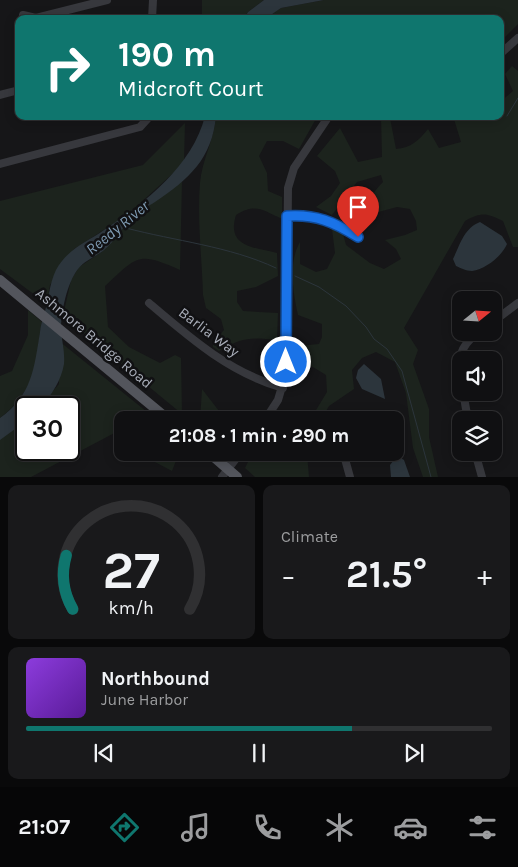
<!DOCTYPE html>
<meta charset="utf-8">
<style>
:root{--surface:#101012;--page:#19191b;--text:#f1f3f6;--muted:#9c9d9f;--line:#303032;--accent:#0f766e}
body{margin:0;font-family:Karla,sans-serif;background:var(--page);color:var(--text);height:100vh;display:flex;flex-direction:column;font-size:19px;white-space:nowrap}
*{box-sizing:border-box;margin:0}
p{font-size:16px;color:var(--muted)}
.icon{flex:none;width:28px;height:28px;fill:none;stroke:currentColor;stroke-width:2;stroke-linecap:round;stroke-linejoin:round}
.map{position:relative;height:477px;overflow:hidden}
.details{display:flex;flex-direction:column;gap:8px;padding:8px;background:#09090a;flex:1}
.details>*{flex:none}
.guide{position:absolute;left:15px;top:15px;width:489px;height:105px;border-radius:10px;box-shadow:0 2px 12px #0003,0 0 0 1px var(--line);background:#0f766e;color:#fff;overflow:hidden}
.needle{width:32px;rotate:72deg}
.controls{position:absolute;left:452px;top:291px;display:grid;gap:10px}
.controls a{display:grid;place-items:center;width:50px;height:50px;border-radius:10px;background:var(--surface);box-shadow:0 2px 12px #0003,0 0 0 1px var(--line);font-size:25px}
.speed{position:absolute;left:15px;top:396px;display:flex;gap:10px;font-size:25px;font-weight:700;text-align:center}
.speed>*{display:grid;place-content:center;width:65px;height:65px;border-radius:50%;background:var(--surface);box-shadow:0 2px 12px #0003,0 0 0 1px var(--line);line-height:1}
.speed .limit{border:2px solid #111;border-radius:8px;background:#fff;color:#111}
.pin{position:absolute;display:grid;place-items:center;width:42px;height:42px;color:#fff;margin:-51px -21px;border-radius:50% 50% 50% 0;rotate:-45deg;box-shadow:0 0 5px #0007}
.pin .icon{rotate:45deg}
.me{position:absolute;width:55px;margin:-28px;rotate:0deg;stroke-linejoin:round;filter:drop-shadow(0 0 4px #0008)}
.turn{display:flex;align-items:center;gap:18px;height:105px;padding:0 20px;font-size:22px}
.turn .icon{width:65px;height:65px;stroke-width:2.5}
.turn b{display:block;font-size:35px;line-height:42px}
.big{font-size:38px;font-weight:700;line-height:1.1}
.details .widget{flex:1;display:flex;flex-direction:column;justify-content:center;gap:8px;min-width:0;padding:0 18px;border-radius:10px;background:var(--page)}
.details .dial{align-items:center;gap:0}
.dial svg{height:130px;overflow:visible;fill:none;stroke:var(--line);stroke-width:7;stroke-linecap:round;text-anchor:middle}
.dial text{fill:var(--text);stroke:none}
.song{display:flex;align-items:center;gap:15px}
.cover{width:60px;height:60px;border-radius:8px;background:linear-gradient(135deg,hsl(270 70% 55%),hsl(270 70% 35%))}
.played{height:5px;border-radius:2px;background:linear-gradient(90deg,var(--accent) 70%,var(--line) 70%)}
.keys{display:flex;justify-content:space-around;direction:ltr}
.heat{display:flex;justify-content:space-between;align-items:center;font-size:28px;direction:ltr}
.details .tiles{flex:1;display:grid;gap:8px;grid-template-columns:1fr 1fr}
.widget:last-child{grid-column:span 2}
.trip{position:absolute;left:114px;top:411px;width:290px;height:50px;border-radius:10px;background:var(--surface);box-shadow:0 2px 12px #0003,0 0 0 1px var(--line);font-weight:700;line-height:50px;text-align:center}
.menu{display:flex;height:80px;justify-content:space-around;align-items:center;background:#060607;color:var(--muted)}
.menu .icon{width:35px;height:35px}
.menu .selected{color:var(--accent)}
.menu b{font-size:22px;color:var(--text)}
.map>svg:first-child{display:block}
.green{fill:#1c231d}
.water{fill:#2c353c}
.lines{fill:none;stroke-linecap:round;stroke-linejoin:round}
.stream{stroke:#2c353c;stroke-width:1}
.minor{stroke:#37383d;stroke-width:8}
.major{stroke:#53555c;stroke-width:10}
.route-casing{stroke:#114b97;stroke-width:12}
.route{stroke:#1a73e8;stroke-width:9}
.labels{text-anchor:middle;stroke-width:5;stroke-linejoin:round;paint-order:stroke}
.street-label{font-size:15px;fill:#a8adb8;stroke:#111113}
.water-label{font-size:16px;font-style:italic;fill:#7f9bb3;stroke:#111113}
</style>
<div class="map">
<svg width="518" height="477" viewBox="0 0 518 477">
<rect width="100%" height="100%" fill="#161618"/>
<path class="green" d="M 202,0 L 264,0 L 248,12 L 244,19 L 202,19 Z
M 324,0 L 518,0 L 518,24 L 500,42 L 500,19 L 265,19 L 281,8 Z
M 512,66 L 518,71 L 518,247 L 513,247 L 503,221 C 486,213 482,212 465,221 L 404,328 L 418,350 L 413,364 L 429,409 L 429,437 L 438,477 L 423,477 L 413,448 L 406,393 L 395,362 L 376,352 L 362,358 L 352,370 L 354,389 L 329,406 L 321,420 L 310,420 L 327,392 L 326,375 L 308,364 L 298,346 L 319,344 L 322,337 L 322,324 L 298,315 C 293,292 288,263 300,242 L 300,264 L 316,272 L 327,269 L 335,253 L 332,229 L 343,234 L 346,245 L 370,263 L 384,269 L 401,259 L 396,249 L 385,240 L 405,235 L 417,230 L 416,221 L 410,209 L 397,207 L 371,214 C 369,199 372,193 383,182 L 381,175 L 357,182 L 332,215 L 316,207 L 331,196 L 340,183 L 335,171 L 317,156 L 340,128 L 358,162 L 382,157 L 381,117 L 390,118 L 396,149 C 411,148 419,140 428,129 L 439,148 L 461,142 L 453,116 L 500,116 L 500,102 L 513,91 L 505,74 Z
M 216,116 L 317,117 L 299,149 L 283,141 L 267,141 L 259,156 L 267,173 L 268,191 L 282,197 L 282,219 C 262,210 256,203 236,215 C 226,247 254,247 277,253 L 278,276 L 256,287 L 237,291 L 237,302 L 243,311 L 278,313 L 277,340 C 251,337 242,337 219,351 L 213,347 L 213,342 L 224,330 L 221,319 L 206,308 L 203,295 C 202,259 197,220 200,183 C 202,160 214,140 216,116 Z
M 185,123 L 184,161 L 180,167 L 127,215 L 74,249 L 50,285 L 48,298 L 39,298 L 0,269 L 0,201 L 143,165 Z
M 182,181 L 180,270 C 137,251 138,256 105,286 L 108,327 L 129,347 L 160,363 L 175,355 L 181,358 L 182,414 L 63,316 L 71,280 L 79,267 L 103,251 L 130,219 Z
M 28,310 L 42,322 C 38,337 39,353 35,368 C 30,388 16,406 0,418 L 0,376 L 12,371 L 28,335 Z
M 59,341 L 157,420 L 122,420 L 122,429 L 31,477 L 0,477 L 0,438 L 26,418 L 26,450 L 69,450 L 69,408 L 39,407 L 59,384 Z
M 202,389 L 219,411 L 222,420 L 200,420 Z
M 152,453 L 152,452 L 179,453 L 172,471 L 153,461 Z
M 291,453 L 307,453 L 309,477 L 255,477 L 245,468 L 248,462 L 258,455 L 269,460 Z"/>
<path class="water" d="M 264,0 L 324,0 L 281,8 L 265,19 L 244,19 L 248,12 Z
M 205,116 L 216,116 C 212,159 189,179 155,202 C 147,207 136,212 130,219 C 121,230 114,242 103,251 C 95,257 84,261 78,269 C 67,283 61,312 61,330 C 62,342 65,352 64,364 C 61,381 52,394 41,407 L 26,408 L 26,421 L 0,440 L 0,418 C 32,395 34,369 40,332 C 41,322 45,313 47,303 C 50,289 52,272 62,261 C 74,246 90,240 104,230 C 145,203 193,165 205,116 Z
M 480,222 L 502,236 L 507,244 C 502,256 486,269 472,271 C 466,271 461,268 456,266 L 453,259 C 460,245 464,228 480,222 Z
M 364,364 L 381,379 L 385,399 L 362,389 L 356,378 L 358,370 Z
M 397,456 L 404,460 L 410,477 L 391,477 L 390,465 Z"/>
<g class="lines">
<path class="stream" d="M 507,116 L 518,98
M 126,228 C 175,241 229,246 276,268
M 295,276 L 319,287 L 346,306 L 366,327 L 374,339 L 387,349 L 402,371 L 431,477"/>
<path class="minor" d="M 23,15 L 36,18 L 107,0
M 152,19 L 153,0
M 500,54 L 518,38
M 0,95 L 19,90
M 0,164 L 140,127 L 150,116
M 287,215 C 316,214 334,221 358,237
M 149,303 C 190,338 230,373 283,388
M 494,321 L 518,303
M 461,385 C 456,361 459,347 478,332
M 463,392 L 468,420
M 265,420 L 278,400 L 286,373 L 288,188 L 294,168 L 329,116
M 346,452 L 345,459 L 350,477
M 475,452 L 482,477
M 222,477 L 241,452"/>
<path class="major" d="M 0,280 L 169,420
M 208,452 L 237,477"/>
</g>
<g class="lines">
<defs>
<path id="route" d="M 286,362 L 287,216 C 316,214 334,222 358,237"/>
</defs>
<use href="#route" class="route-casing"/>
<use href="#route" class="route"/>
</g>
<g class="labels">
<g class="street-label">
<text transform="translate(209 332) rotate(37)" y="5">Barlia Way</text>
<text transform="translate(94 338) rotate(40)" y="5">Ashmore Bridge Road</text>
</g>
<g class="water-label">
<text transform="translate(117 227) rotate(-39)" y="6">Reedy River</text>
</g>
</g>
</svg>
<div class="controls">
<a><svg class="needle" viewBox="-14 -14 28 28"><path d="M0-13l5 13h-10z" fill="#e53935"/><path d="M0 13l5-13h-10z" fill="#9c9d9f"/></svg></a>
<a><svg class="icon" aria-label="sound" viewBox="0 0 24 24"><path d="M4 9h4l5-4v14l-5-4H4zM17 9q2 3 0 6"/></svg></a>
<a><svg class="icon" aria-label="layers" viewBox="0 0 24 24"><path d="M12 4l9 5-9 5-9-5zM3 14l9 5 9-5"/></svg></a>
</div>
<div class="speed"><div class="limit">30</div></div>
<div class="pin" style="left:358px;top:237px;background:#d93025"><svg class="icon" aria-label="arrive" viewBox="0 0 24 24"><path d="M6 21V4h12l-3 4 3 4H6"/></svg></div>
<svg class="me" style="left:286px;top:362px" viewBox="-20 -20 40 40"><circle r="17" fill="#1a73e8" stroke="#fff" stroke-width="3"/><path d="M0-11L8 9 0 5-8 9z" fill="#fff"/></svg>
<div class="trip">21:08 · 1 min · 290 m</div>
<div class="guide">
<div class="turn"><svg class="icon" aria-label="right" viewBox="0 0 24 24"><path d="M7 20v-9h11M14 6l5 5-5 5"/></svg><div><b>190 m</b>Midcroft Court</div></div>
</div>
</div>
<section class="details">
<div class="tiles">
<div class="widget dial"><svg viewBox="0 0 100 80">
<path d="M14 69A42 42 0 1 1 86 69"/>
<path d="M14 69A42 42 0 0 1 10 36" stroke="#0f766e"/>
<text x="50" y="56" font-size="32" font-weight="700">27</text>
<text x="50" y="72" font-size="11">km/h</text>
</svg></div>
<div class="widget"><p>Climate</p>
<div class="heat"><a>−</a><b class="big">21.5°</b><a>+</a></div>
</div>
<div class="widget">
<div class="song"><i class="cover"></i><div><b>Northbound</b><p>June Harbor</p></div></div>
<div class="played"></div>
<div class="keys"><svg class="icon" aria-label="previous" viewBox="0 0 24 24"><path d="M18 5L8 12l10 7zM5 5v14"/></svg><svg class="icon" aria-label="pause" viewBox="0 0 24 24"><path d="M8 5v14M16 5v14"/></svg><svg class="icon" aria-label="next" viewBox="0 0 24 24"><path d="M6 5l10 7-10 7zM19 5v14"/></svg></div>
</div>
</div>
</section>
<nav class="menu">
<b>21:07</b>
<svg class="icon selected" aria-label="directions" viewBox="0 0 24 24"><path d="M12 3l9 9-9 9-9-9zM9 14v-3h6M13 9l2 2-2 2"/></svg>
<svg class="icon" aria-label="music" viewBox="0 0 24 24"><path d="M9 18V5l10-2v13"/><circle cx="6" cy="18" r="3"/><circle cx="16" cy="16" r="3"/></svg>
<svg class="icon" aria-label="phone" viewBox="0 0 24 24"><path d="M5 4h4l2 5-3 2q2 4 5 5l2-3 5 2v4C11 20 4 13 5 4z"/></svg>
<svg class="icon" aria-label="climate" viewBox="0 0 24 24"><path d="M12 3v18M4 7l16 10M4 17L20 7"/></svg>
<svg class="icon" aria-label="car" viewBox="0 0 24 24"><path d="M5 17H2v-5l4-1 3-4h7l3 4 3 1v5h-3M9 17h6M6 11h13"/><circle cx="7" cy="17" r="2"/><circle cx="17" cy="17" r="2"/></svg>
<svg class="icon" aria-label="filters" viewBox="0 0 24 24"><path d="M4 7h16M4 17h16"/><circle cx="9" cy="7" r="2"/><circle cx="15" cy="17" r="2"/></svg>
</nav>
